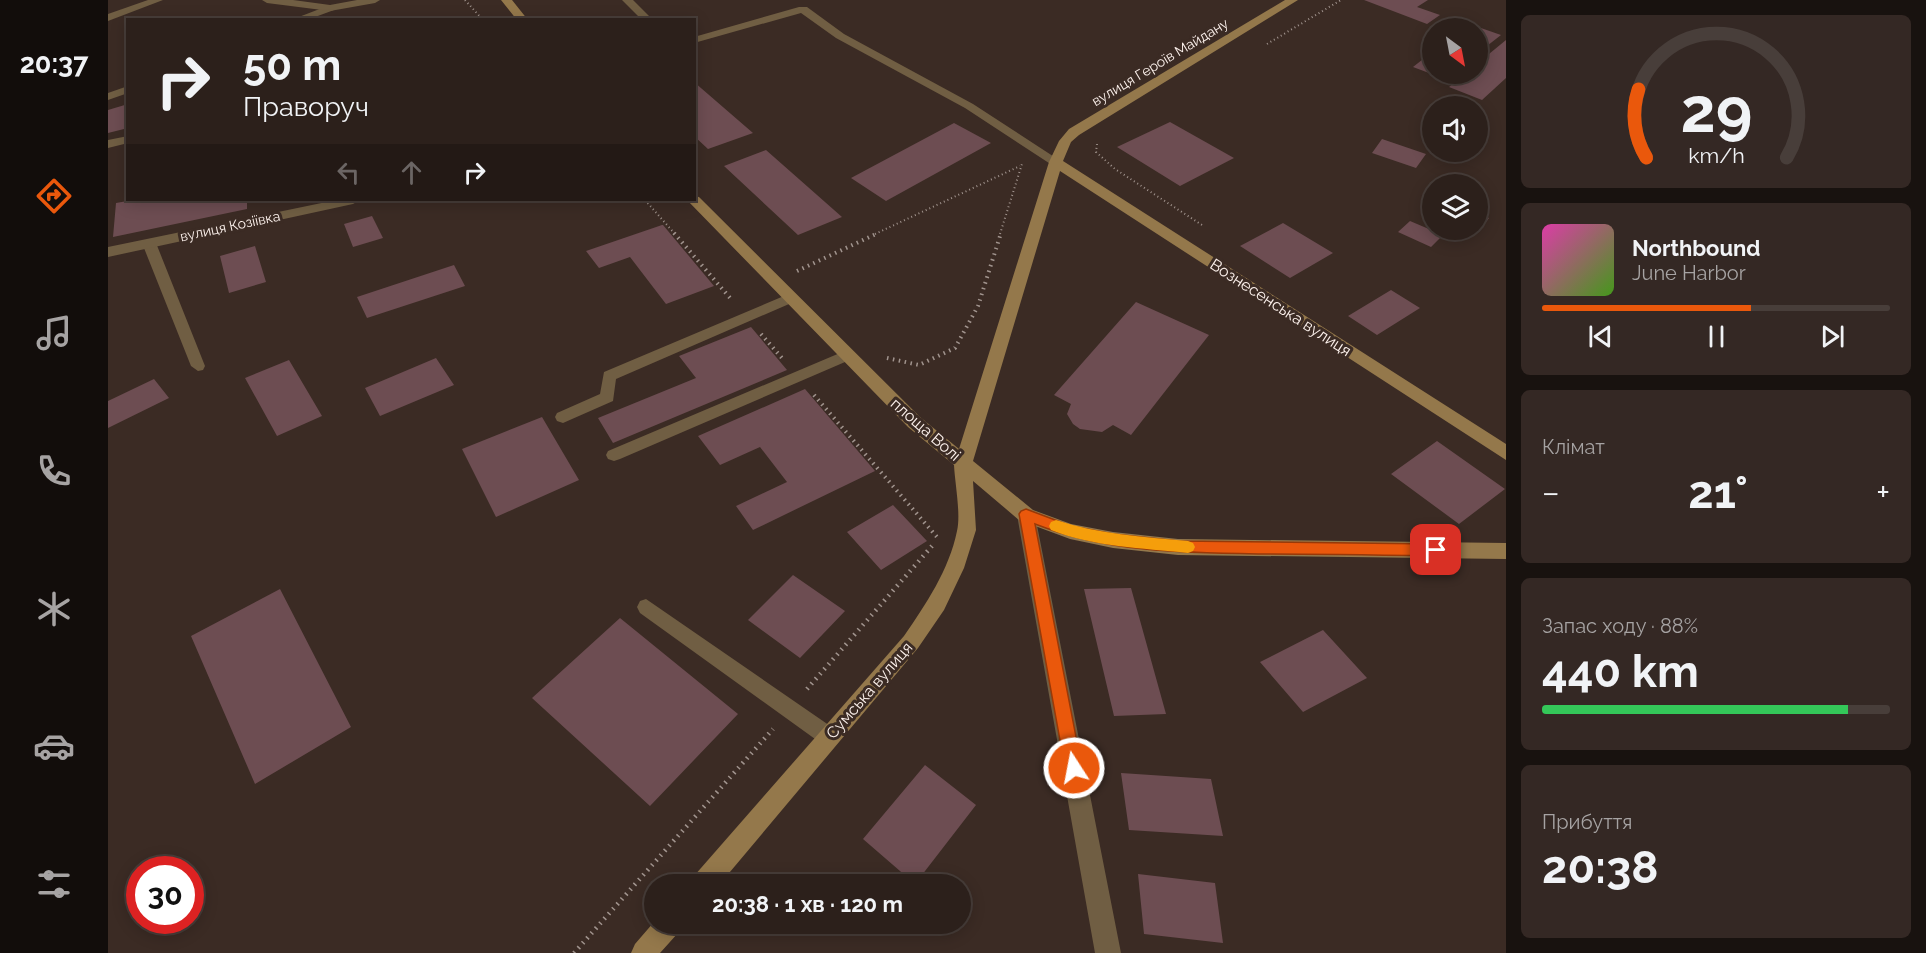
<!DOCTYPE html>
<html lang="uk">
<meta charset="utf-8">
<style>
:root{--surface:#2c201b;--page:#342824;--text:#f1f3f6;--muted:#a6a3a3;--line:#483e3a;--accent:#ea580c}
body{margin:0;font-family:Raleway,sans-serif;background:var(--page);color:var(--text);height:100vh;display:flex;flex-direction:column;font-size:22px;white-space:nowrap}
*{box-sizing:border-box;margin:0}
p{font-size:20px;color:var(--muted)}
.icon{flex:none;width:33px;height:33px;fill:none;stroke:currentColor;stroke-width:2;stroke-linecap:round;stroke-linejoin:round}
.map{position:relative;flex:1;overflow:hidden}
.sheet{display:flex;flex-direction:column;gap:15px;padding:15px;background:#18120f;width:420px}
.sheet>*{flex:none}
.banner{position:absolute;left:18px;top:18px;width:570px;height:183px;border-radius:0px;box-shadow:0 3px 15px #0003,0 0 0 2px var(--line);background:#2c201b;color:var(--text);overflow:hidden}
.needle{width:39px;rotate:148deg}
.buttons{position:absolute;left:1314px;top:18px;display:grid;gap:12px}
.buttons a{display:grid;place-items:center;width:66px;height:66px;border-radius:50%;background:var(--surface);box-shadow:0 3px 15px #0003,0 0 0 2px var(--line);font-size:30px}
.speed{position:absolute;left:18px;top:856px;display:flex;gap:12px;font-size:30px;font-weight:700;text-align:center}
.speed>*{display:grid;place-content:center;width:78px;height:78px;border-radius:50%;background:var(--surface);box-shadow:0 3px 15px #0003,0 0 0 2px var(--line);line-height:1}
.speed .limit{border:9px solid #d22;background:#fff;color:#111}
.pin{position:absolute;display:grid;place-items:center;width:51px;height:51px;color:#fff;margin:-26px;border-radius:12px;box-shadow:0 3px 9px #0006}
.me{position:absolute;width:66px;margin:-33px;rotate:349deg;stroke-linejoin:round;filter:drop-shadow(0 0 4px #0008)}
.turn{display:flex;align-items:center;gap:21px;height:126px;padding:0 18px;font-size:27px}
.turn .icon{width:78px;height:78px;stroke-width:2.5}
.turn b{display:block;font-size:42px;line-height:51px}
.lanes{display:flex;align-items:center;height:57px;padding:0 18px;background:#0003;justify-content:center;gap:30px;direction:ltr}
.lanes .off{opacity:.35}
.big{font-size:45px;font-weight:700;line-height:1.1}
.sheet .tile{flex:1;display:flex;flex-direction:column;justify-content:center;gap:9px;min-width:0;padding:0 21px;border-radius:9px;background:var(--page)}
.sheet .dial{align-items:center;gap:0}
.dial svg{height:156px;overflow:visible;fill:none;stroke:var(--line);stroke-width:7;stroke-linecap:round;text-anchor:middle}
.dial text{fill:var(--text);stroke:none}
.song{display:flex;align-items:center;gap:18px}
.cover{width:72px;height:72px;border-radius:9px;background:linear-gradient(135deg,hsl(320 70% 55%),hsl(100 70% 35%))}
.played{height:6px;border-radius:3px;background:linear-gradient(90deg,var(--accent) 60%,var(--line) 60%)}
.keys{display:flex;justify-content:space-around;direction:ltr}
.heat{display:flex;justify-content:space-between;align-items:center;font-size:33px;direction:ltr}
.charge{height:9px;border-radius:4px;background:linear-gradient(90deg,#34c759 88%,var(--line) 0)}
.trip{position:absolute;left:536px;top:874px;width:327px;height:60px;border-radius:30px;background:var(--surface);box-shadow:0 3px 15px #0003,0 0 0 2px var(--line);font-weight:700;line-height:60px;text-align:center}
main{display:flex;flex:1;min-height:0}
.menu{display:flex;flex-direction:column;width:108px;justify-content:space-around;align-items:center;background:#120d0b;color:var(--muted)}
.menu .icon{width:42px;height:42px}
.menu .active{color:var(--accent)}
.menu b{font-size:27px;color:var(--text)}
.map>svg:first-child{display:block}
.building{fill:#6d4d52}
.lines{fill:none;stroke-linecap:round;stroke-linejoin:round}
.path-far2{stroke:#a1948e;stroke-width:2;stroke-dasharray:1 3;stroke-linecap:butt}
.path-far1{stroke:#a1948e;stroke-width:4;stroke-dasharray:1.5 4.5;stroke-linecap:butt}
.path{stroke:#a1948e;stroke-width:4.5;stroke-dasharray:1.5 5;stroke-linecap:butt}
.lane{fill:#705e43;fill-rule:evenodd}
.street{fill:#705e43;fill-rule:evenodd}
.secondary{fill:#94784b;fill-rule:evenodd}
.route{fill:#ea580c;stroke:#983908;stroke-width:1.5}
.slow{fill:#f59e0b}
.labels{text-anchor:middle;stroke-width:6;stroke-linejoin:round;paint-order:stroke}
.far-street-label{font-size:14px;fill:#fdf2ed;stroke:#3b2b24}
.street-label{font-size:16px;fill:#fdf2ed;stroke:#3b2b24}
</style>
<main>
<nav class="menu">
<b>20:37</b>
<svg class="icon active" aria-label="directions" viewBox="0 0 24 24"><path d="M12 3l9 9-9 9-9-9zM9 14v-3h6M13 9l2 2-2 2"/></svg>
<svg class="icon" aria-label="music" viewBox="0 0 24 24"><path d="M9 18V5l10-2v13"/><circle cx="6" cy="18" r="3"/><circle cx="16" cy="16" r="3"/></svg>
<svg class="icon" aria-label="phone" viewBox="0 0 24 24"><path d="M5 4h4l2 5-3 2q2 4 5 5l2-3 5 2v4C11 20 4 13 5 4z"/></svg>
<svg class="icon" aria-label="climate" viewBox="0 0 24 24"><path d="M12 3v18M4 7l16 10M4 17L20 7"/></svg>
<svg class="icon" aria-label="car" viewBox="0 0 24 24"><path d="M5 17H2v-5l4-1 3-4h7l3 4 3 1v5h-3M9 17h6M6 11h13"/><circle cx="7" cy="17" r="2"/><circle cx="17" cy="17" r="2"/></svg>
<svg class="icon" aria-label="filters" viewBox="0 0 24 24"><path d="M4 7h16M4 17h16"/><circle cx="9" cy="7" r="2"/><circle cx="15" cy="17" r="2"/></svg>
</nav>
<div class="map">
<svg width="1398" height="953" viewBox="0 0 1398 953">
<rect width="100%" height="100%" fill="#3b2b24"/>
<path class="building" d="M 1256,0 L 1320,0 L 1309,7 L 1332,15 L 1319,24 Z
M 1362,24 L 1370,27 L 1393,35 L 1370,53 L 1370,28 L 1356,28 Z
M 1398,40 L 1398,78 L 1374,100 L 1341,87 L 1357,74 L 1370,74 L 1370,63 Z
M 1324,52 L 1324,74 L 1344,74 L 1337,79 L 1305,67 Z
M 586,82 L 645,133 L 600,149 L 586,136 Z
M 20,104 L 20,128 L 0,133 L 0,110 Z
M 1062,122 L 1126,158 L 1072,186 L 1009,147 Z
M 846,123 L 883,143 L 778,201 L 743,178 Z
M 1274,139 L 1318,154 L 1308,168 L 1264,153 Z
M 658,150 L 734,217 L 690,235 L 616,166 Z
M 25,200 L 139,200 L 139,209 L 5,237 L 8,203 Z
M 1370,213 L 1381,218 L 1372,230 L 1370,229 Z
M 264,216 L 275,238 L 245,247 L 236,224 Z
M 1302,221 L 1335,235 L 1323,247 L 1290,232 Z
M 1175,223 L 1225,253 L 1182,278 L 1132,246 Z
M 554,225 L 555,225 L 606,286 L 558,304 L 522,257 L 491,268 L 478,251 Z
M 147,246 L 158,282 L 121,293 L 112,256 Z
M 346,265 L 357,286 L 259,318 L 249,297 Z
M 1283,290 L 1312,308 L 1269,335 L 1240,316 Z
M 1028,302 L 1101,335 L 1023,435 L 1005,425 L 994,432 L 972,429 L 965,424 L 959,414 L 963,404 L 946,395 Z
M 643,327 L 679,370 L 505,443 L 490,418 L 588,378 L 571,356 Z
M 328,358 L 346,385 L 272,416 L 257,388 Z
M 181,360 L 214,416 L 169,436 L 137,378 Z
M 46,379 L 61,398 L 0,428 L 0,401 Z
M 697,389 L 767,471 L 645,530 L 628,506 L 679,482 L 652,447 L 612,465 L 590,436 Z
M 434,417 L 471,480 L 388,517 L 354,449 Z
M 1329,441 L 1397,489 L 1351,524 L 1283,474 Z
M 785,505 L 819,541 L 773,570 L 739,532 Z
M 685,575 L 737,611 L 692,658 L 640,620 Z
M 1023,588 L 1058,714 L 1006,716 L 976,589 Z
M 172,589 L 243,727 L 147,784 L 83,636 Z
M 512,618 L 630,714 L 542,806 L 424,698 Z
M 1215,630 L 1259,678 L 1195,712 L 1152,662 Z
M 817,765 L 868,805 L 807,884 L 755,839 Z
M 1013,773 L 1103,779 L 1115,836 L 1021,830 Z
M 1030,874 L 1107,883 L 1115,943 L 1036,934 Z"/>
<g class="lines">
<path class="path-far2" d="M 357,0 L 375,20
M 1159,44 L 1233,0
M 989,144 L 988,152 L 1007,169 L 1094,225
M 537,200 L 567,234
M 767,234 L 912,166
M 892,234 L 914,164"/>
<path class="path-far1" d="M 566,233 L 623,299
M 689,271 L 770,233
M 653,334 L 674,358
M 779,358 L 811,365 L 847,348 L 870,306 L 893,233
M 706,395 L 829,537"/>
<path class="path" d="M 699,689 L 824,546
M 466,953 L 665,729"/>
<path class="lane" d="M 514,0 L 525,0 L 545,20 L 534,20 Z
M 222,5 L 226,6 L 226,10 L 199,20 L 183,20 Z
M 691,7 L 699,7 L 736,34 L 865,104 L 954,162 L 948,166 L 944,165 L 857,108 L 728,38 L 693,13 L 586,43 L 586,37 Z
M 20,86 L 20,93 L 0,100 L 0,93 Z
M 20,136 L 20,143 L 0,148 L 0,140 Z
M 41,239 L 48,243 L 97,366 L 95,370 L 90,371 L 83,366 L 34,243 Z
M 683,293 L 690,298 L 688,301 L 508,379 L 505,401 L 455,423 L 449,421 L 447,417 L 449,413 L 492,394 L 496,372 Z
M 739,350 L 746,355 L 744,359 L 512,459 L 506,461 L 500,459 L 498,455 L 500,451 Z
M 538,599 L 728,730 L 731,737 L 728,744 L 721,747 L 714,744 L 532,613 L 529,607 L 532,601 Z"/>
<path class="street" d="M 40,0 L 55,0 L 0,21 L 0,14 Z
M 154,0 L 185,0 L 222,5 L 249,0 L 272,0 L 267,3 L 222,11 L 159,3 Z
M 228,200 L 252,200 L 245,204 L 0,257 L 0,247 Z
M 918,508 L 925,510 L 927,515 L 1013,953 L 987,953 L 909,515 L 911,510 Z"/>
<path class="secondary" d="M 393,0 L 404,0 L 420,20 L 409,20 Z
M 1177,0 L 1190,0 L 971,135 L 963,142 L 955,161 L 1398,444 L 1398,460 L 952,171 L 865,461 L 925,510 L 963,524 L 1005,532 L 1070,539 L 1398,543 L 1398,559 L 1070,555 L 1005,548 L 962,539 L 911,520 L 865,481 L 868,530 L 856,568 L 836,610 L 810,648 L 611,885 L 583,885 L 586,876 L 796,636 C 818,604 841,570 849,531 C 853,514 847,484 846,465 L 800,427 L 579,200 L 586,200 L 586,196 L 591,197 L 812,417 L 851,449 L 941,162 L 951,141 L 961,129 Z
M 546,922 L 573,924 L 570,933 L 552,953 L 523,953 L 527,944 Z"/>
</g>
<path class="route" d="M 918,509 L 963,526 L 1005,534 L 1070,541 L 1328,544 L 1333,546 L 1335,550 L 1333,554 L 1328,556 C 1271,555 1214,554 1158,554 C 1079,553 1001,553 927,524 L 974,768 L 972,774 L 966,777 L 960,774 L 957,768 L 911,514 L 913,511 Z"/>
<path class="slow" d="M 948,520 C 990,534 1035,537 1080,541 L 1085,543 L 1087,547 L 1085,551 L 1080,553 C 1034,548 986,547 943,530 L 941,526 L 943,522 Z"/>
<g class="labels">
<g class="far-street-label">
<text transform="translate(1052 62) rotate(-31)" y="5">вулиця Героїв Майдану</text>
<text transform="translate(122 226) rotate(-12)" y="5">вулиця Козіївка</text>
</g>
<g class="street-label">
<text transform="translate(1173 307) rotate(33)" y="6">Вознесенська вулиця</text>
<text transform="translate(818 429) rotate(41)" y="6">площа Волі</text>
<text transform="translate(761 690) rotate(-49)" y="6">Сумська вулиця</text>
</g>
</g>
</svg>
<div class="buttons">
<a><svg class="needle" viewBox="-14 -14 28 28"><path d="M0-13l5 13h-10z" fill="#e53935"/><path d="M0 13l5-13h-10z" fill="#a6a3a3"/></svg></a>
<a><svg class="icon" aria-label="sound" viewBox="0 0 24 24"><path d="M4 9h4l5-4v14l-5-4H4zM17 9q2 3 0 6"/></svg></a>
<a><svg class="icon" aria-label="layers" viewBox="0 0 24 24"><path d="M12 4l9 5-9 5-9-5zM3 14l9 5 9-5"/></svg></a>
</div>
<div class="speed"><div class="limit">30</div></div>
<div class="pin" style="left:1328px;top:550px;background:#d93025"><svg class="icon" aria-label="arrive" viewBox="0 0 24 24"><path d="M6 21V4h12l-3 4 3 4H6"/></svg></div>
<svg class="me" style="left:966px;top:768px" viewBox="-20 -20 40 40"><circle r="17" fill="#ea580c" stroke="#fff" stroke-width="3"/><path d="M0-11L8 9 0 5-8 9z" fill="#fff"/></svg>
<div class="trip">20:38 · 1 хв · 120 m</div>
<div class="banner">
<div class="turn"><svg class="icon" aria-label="right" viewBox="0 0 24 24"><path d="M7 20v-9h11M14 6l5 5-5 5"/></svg><div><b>50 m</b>Праворуч</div></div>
<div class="lanes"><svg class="icon off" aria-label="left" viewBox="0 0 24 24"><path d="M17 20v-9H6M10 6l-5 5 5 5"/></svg><svg class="icon off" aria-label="ahead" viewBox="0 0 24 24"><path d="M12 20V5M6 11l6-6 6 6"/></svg><svg class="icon" aria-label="right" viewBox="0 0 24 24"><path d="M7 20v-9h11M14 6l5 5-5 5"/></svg></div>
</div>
</div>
<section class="sheet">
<div class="tile dial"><svg viewBox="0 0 100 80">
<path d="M14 69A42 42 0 1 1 86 69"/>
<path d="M14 69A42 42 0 0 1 10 34" stroke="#ea580c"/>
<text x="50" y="56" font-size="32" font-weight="700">29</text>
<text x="50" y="72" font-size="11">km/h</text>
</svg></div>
<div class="tile">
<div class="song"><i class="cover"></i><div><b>Northbound</b><p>June Harbor</p></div></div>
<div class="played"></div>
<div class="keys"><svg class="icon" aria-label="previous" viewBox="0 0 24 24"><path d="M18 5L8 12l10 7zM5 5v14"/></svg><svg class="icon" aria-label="pause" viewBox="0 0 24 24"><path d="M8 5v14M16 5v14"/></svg><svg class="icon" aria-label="next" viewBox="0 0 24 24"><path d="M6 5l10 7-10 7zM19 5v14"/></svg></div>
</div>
<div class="tile"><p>Клімат</p>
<div class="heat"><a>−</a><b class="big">21°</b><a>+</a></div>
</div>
<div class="tile"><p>Запас ходу · 88%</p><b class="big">440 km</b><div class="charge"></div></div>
<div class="tile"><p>Прибуття</p><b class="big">20:38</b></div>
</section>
</main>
